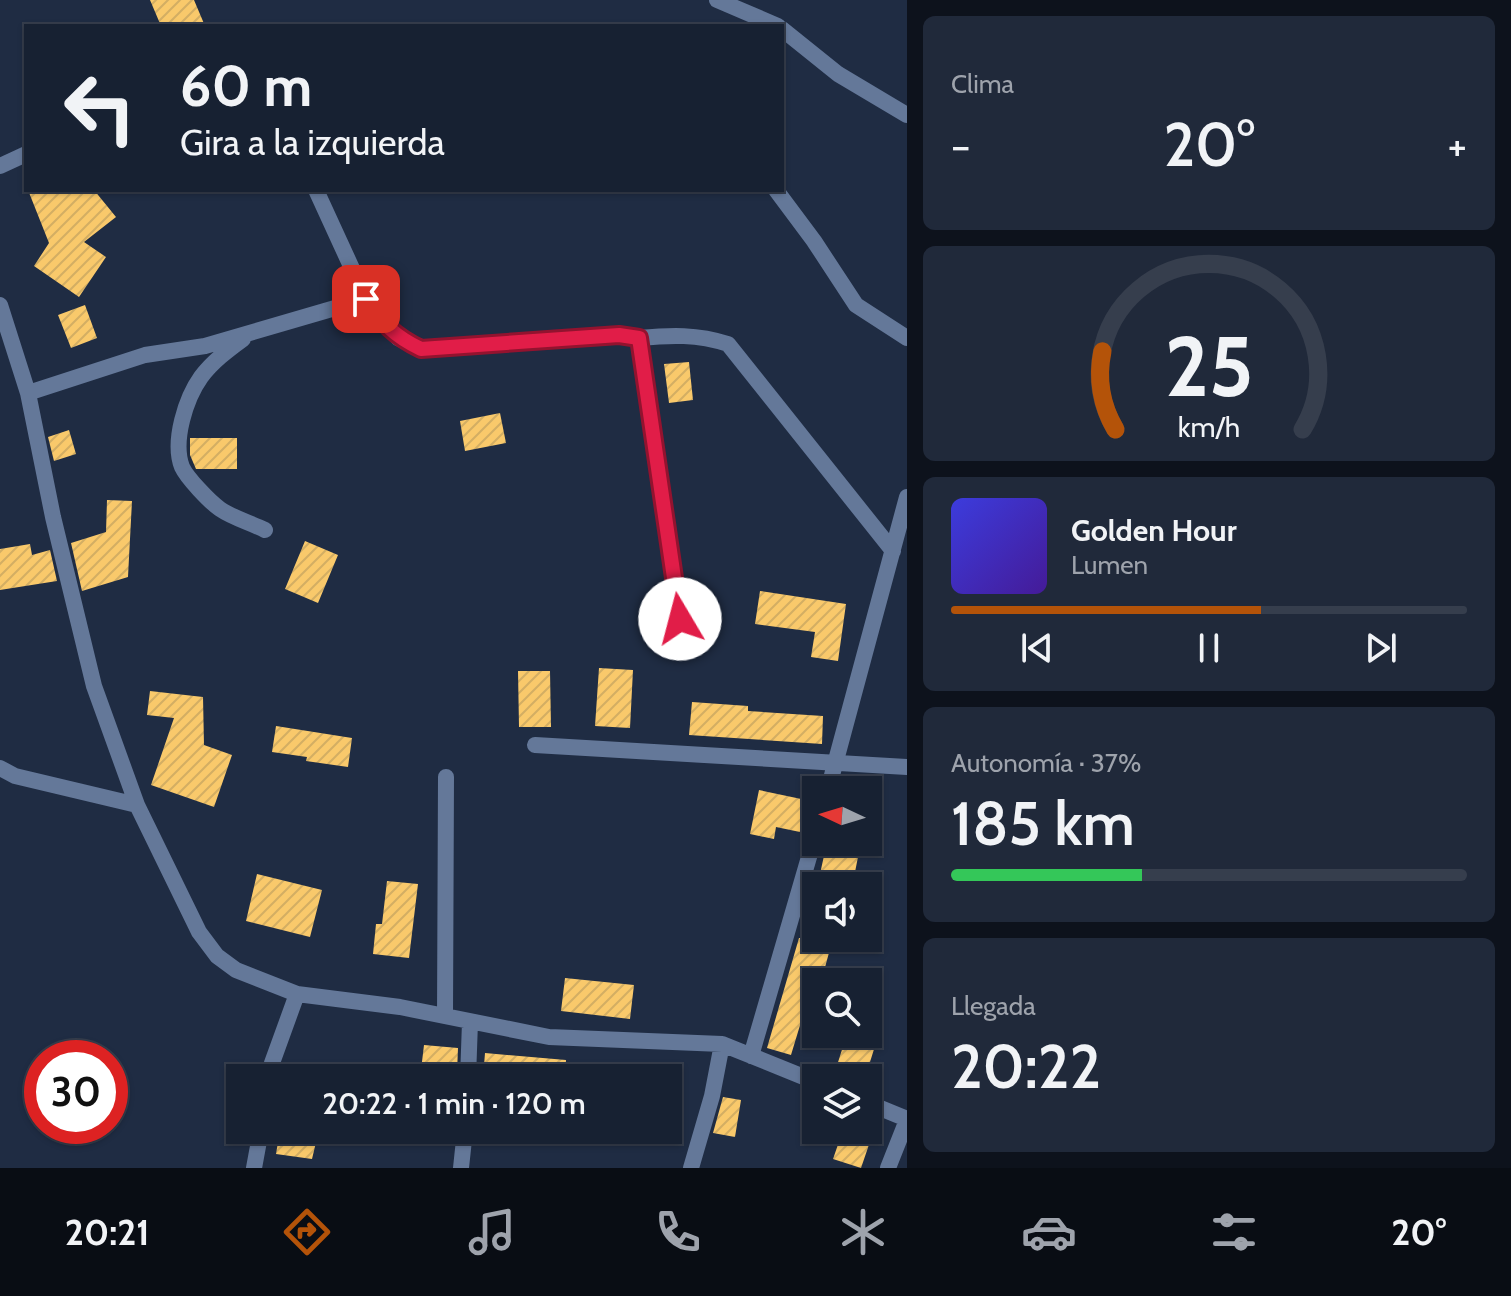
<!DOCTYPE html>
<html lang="es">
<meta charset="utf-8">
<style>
:root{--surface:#172132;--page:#20293a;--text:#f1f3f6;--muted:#9ea3ac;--line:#363e4d;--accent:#b45309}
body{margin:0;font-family:Cabin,sans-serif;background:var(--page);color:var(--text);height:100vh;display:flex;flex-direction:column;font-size:30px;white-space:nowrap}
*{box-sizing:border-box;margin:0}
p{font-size:26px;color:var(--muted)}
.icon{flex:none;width:44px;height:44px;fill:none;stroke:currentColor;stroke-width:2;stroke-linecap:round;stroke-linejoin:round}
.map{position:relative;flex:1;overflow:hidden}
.panel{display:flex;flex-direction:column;gap:16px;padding:16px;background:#0d121c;width:604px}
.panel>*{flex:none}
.guide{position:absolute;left:24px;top:24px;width:760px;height:168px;border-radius:0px;box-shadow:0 2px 6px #0004,0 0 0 2px var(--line);background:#172132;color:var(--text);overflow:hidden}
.needle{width:52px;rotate:274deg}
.tools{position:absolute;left:802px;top:776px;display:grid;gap:16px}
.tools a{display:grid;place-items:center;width:80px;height:80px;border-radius:0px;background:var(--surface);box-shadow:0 2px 6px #0004,0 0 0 2px var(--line);font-size:40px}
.speed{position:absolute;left:24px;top:1040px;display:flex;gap:16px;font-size:40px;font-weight:700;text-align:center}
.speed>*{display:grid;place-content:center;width:104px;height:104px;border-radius:50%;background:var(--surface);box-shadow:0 2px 6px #0004,0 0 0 2px var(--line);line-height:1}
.speed .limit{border:12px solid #d22;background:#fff;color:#111}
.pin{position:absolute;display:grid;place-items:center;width:68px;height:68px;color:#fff;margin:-34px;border-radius:16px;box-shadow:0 4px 12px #0006}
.me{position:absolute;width:88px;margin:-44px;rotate:352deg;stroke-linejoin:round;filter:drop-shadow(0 0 6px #0008)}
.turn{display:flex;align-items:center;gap:28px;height:168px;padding:0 24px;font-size:36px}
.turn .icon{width:104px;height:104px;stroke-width:2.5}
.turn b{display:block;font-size:56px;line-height:68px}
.big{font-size:60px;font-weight:600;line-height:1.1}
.panel .tile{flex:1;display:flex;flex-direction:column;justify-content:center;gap:12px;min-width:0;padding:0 28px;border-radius:12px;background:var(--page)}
.panel .dial{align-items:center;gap:0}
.dial svg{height:208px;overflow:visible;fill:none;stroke:var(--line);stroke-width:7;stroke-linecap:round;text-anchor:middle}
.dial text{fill:var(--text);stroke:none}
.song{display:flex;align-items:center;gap:24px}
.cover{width:96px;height:96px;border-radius:12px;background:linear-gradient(135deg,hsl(240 70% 55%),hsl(260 70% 35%))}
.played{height:8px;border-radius:4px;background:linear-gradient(90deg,var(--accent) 60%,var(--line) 60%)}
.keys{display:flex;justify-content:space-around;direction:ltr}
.heat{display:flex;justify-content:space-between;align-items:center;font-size:44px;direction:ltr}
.charge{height:12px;border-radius:6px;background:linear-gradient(90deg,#34c759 37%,var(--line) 0)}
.trip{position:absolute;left:226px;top:1064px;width:456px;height:80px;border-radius:0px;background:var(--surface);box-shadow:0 2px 6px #0004,0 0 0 2px var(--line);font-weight:600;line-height:80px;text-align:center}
.tabs{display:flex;height:128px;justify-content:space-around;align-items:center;background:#090d14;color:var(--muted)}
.tabs .icon{width:56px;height:56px}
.tabs .active{color:var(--accent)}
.tabs b{font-size:36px;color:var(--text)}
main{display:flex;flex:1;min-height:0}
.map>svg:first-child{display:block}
.building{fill:url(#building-hatch)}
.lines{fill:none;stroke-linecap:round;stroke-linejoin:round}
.street{stroke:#647899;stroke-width:16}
.route-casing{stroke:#92132f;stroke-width:20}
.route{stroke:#e11d48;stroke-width:14}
</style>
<main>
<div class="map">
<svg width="907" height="1168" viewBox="0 0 907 1168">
<defs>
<pattern id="building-hatch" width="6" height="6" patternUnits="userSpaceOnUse" patternTransform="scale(2)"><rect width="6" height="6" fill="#f9c96b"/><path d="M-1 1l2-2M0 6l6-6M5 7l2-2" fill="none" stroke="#d3ae63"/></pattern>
</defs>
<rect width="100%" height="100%" fill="#1f2c43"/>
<path class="building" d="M 150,0 L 194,0 L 205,26 L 161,26 Z
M 28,190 L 94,190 L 116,217 L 84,242 L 106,257 L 79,297 L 34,266 L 49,243 Z
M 85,305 L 97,338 L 71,348 L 58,315 Z
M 689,362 L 693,400 L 669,403 L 664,364 Z
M 500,413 L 506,443 L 465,451 L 460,421 Z
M 69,430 L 76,454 L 54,461 L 48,437 Z
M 190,438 L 237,438 L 237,469 L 196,469 L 190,455 Z
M 107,500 L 132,501 L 128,577 L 82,591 L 71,543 L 106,532 Z
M 305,541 L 338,555 L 318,603 L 285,589 Z
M 30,544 L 32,555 L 50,550 L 57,581 L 0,590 L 0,549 Z
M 760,591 L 846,604 L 838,661 L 811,657 L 815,632 L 755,624 Z
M 599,668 L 633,670 L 630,728 L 595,726 Z
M 518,671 L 550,671 L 551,727 L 519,727 Z
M 150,691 L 203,697 L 204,745 L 232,755 L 214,807 L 151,785 L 174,718 L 147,715 Z
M 692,702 L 748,706 L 748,711 L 823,716 L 822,744 L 689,735 Z
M 276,726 L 352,738 L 348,767 L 306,761 L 307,757 L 272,752 Z
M 759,790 L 806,800 L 800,832 L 776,827 L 774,839 L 750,834 Z
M 827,842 L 861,842 L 853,882 L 820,874 Z
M 257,874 L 322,890 L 310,937 L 246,921 Z
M 387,881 L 418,884 L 409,958 L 373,954 L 376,924 L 382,924 Z
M 799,938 L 833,938 L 821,982 L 816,982 L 816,1001 L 808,999 L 791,1055 L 767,1048 Z
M 565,978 L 634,985 L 630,1019 L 561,1011 Z
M 846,1037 L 875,1046 L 865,1078 L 833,1078 Z
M 424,1045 L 458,1048 L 457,1073 L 421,1070 Z
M 485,1053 L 566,1060 L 565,1078 L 483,1078 Z
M 723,1097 L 741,1100 L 735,1137 L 713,1133 Z
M 280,1130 L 319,1130 L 312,1159 L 276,1154 Z
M 843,1130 L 874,1130 L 861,1168 L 833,1159 Z"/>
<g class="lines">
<path class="street" d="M 717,0 L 778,26
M 782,29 L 838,74 L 907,115
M 0,166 L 26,154
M 316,190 L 366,299
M 776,190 L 814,241 L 856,305 L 907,338
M 0,305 L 28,393 L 53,517 L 94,686 L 137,805
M 639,338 C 671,335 697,334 728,344 L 893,551
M 243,339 C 228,350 212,362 201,377 C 186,398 172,441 182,467 C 187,478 210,502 220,509 C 233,518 251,523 265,530
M 28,393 L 145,355 L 205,346 L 366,299 L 398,338 L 421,349 L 619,335 L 639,338 L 680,619
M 535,745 L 907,767
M 0,768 L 15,776 L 137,805 L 199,932 L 217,956 L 236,970 L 297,994 L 400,1007 L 549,1037 L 722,1044 L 816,1082
M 828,790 L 907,497
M 445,1016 L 446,777
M 751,1056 L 816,833
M 270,1078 L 272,1063 L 297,994
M 468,1078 L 470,1022
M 868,1103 L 907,1119
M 254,1168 L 261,1130
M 461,1168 L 465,1130
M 691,1168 L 712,1096 L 722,1044
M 888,1168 L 907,1120"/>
</g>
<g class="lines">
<defs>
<path id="route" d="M 366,299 C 383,324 394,336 421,349 L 619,335 L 639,338 L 680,619"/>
</defs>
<use href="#route" class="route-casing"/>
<use href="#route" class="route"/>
</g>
</svg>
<div class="tools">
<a><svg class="needle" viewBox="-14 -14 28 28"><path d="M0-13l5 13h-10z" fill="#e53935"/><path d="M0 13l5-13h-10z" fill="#9ea3ac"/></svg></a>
<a><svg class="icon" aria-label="sound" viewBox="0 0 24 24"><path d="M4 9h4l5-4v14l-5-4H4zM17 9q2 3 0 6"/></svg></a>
<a><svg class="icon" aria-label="search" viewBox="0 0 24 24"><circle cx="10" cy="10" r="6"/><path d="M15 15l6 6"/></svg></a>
<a><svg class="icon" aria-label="layers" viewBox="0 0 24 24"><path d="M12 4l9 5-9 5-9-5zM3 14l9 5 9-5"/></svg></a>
</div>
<div class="speed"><div class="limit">30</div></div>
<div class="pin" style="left:366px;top:299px;background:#d93025"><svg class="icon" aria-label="arrive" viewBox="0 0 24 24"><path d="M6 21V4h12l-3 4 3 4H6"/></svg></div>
<svg class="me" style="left:680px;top:619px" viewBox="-20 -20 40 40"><circle r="19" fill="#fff"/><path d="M0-13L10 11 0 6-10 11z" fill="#e11d48"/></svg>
<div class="trip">20:22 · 1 min · 120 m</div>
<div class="guide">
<div class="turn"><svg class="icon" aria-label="left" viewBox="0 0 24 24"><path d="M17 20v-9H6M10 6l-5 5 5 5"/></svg><div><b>60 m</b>Gira a la izquierda</div></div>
</div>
</div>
<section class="panel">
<div class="tile"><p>Clima</p>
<div class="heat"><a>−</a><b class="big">20°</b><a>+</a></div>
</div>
<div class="tile dial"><svg viewBox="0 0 100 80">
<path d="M14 69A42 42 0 1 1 86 69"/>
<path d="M14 69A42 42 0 0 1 9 39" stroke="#b45309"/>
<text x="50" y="56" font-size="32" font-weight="700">25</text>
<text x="50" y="72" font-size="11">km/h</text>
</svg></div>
<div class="tile">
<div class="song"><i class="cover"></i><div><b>Golden Hour</b><p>Lumen</p></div></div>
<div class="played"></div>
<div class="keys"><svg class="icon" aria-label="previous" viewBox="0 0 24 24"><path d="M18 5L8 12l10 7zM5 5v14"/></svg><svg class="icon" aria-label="pause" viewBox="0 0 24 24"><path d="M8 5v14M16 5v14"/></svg><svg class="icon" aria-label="next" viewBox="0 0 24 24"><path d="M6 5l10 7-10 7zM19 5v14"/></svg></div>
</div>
<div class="tile"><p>Autonomía · 37%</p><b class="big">185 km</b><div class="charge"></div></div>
<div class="tile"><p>Llegada</p><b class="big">20:22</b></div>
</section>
</main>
<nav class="tabs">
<b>20:21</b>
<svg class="icon active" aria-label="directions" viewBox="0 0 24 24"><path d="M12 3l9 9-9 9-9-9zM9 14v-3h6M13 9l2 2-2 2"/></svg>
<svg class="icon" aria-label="music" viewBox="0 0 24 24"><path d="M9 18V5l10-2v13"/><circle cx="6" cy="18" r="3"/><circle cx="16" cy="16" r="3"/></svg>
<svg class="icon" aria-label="phone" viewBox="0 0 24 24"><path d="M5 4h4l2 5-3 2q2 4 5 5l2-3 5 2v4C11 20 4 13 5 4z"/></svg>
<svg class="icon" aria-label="climate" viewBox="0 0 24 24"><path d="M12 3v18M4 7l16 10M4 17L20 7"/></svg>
<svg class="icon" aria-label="car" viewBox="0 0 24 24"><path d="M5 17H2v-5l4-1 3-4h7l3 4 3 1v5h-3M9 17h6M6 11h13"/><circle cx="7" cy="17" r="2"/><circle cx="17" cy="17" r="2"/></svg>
<svg class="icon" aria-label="filters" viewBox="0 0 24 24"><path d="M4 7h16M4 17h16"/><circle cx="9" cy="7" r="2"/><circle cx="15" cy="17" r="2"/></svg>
<b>20°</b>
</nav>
